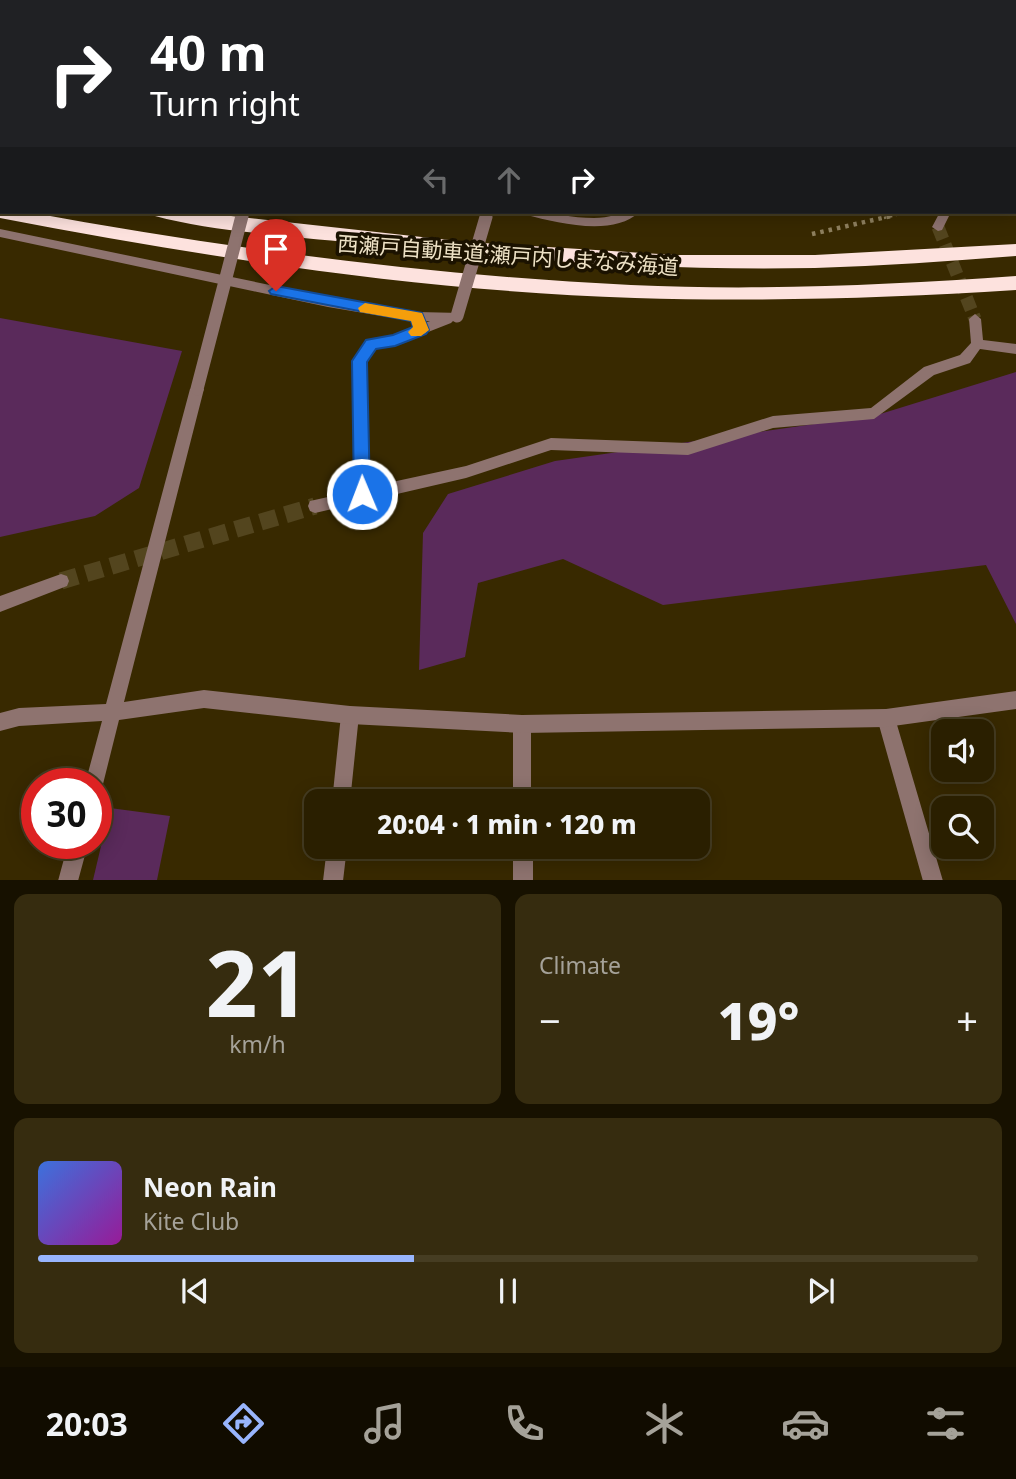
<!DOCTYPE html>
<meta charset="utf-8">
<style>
:root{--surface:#2a1f00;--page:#362c0f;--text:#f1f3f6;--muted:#a5a299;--line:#463d22;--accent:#98b5fd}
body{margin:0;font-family:"Noto Sans","Noto Sans JP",sans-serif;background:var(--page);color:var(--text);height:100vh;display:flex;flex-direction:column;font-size:26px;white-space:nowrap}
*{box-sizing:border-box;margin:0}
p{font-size:23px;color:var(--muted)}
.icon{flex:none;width:38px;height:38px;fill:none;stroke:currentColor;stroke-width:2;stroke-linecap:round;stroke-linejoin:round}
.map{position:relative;height:880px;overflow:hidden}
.drawer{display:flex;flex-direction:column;gap:14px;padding:14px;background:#171100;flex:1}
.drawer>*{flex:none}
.banner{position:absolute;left:0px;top:0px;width:1017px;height:214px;box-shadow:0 4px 18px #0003,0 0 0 2px var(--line);background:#202124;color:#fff;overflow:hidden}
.buttons{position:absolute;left:931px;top:719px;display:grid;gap:14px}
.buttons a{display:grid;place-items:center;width:63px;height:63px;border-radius:14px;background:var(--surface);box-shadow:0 4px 18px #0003,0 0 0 2px var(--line);font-size:35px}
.speed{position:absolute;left:21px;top:768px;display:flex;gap:14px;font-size:35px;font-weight:700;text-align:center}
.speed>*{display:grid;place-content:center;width:91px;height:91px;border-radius:50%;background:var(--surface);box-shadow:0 4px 18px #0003,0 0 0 2px var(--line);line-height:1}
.speed .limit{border:10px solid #d22;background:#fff;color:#111}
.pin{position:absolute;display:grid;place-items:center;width:60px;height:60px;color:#fff;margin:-72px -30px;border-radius:50% 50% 50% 0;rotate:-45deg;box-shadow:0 0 7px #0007}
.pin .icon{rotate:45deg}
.me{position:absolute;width:77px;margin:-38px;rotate:359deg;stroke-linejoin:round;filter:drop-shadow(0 0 5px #0008)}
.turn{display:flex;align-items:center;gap:24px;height:147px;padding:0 35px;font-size:32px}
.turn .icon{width:91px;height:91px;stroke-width:2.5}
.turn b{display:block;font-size:49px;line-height:60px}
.lanes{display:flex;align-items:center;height:66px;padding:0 35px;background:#0003;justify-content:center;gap:35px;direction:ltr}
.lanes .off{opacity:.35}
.big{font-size:52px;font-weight:800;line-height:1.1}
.drawer .widget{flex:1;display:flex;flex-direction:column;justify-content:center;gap:10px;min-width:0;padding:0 24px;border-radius:14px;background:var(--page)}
.drawer .dial{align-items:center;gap:0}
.dial b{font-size:91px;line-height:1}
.song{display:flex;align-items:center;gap:21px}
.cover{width:84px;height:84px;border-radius:10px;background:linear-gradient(135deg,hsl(220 70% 55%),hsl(300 70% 35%))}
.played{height:7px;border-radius:4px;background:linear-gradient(90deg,var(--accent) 40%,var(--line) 40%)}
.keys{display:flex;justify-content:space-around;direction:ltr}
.heat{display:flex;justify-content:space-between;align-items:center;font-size:38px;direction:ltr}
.drawer .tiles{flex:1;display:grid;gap:14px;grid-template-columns:1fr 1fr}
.widget:last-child{grid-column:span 2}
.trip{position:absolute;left:304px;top:789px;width:406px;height:70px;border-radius:14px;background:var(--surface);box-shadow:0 4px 18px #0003,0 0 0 2px var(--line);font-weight:800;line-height:70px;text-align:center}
.tab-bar{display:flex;height:112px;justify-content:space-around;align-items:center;background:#110c00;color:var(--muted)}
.tab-bar .icon{width:49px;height:49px}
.tab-bar .on{color:var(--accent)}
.tab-bar b{font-size:32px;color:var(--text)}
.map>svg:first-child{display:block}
.green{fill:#5a2a5b}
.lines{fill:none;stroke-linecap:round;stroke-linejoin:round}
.minor-tunnel-far1{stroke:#53451e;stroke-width:13;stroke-dasharray:13 6;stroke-linecap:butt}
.minor-tunnel{stroke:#53451e;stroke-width:17;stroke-dasharray:17 9;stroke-linecap:butt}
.path-far2{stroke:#8f815f;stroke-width:2.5;stroke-dasharray:2.5 3.5;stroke-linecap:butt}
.path-far1{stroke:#8f815f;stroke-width:4.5;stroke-dasharray:3.5 5;stroke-linecap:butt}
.path{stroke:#8f815f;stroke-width:5;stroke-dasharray:4.5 6;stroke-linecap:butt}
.minor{fill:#8e736f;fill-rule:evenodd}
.tertiary{fill:#8e736f;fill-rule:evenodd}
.motorway{fill:#fde2de;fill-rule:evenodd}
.minor-bridge{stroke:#8e736f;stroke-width:13}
.tertiary-bridge-far1{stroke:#8e736f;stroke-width:10}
.tertiary-bridge{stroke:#8e736f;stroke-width:13}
.route{fill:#1a73e8;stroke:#114b97;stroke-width:2}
.slow{fill:#f59e0b}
.labels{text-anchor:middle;stroke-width:7;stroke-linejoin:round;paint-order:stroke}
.street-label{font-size:21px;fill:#eee2c6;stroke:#1b1200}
</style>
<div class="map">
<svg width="1016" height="881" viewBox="0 0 1016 881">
<rect width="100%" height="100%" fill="#382900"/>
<path class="green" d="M 0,318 L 182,351 L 139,488 L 95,516 L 0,537 Z
M 1016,372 L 1016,624 L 986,565 L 663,605 L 563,559 L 478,583 L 465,657 L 419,670 L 423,533 L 448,494 L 555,461 L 877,415 Z
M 110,808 L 170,816 L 157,880 L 93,880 Z"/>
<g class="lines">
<path class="minor-tunnel-far1" d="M 938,227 L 975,319"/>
<path class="minor-tunnel" d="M 61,581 L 315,506"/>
<path class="path-far2" d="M 884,218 L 908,212"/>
<path class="path-far1" d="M 812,234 L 891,216"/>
<path class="path" d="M 97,837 L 107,799"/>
<path class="minor" d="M 266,0 L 274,0 L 274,2 L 266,2 Z
M 569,0 L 577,0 L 568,2 Z
M 655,0 L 663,0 L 664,2 L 656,2 Z
M 1015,198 L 1016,198 L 1016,206 L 1015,206 Z
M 525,212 C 548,211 571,218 594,218 C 610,218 623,211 639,212 C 614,237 557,223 527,215 Z
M 940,212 L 960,212 L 958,215 L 949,216 L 942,230 L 938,231 L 932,227 Z
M 0,229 L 328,297 L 417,312 L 461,313 L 463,316 L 461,319 L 453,321 L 451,323 L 395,345 L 375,347 L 367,361 L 369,487 L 466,466 L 551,438 L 688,443 L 773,416 L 871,408 L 924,367 L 960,355 L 971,343 L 969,319 L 975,314 L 981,319 L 983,340 L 1016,344 L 1016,354 L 980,349 L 970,363 L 934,375 L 874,419 L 773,428 L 688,455 L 551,450 L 466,478 L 315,513 L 310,511 L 308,506 L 310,501 L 355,491 L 353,361 L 366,340 L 394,335 L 430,321 L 417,322 L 328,307 L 0,237 Z
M 61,574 L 67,576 L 69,581 L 67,586 L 0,612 L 0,596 Z
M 350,706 L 356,709 L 359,715 L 350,802 L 332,802 L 341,715 L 344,709 Z
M 886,709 L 892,712 L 895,718 L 943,881 L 923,881 L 877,718 L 880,712 Z
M 522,715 L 528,718 L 531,724 L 531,802 L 513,802 L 513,724 L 516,718 Z
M 327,847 L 347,847 L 343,881 L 323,881 Z
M 513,847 L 533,847 L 533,881 L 513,881 Z"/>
<path class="tertiary" d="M 326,0 L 335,0 L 325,2 Z
M 197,384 L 204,389 L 124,702 L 204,690 L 350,706 L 522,715 L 886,709 L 1016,691 L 1016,709 L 886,727 L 522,733 L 350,724 L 204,708 L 119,720 L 103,784 L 100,790 L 96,792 L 96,784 L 85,784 L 102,721 L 19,726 L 0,731 L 0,713 L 19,708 L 106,704 L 190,389 Z
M 68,844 L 88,844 L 78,881 L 58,881 Z"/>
<path class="motorway" d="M 0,176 L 2,176 L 2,187 L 0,187 Z
M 0,206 L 2,212 L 28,212 C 228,249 428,275 631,285 C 759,291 888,285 1016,276 L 1016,290 C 889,298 762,302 635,298 C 421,291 210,258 0,218 Z
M 153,212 L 195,212 L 467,242 L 675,255 L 815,255 L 1016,244 L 1016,256 C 949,261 882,266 815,268 C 661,271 507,260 355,243 C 293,236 214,232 155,216 Z"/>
<path class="minor-bridge" d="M 457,316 L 486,217"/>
<path class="tertiary-bridge-far1" d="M 241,218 L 243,212"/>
<path class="tertiary-bridge" d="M 197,389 L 242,216"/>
</g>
<path class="route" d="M 276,286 L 417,312 L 422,313 L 429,330 L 426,334 L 395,346 L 376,349 L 367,362 L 370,494 L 368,499 L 362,501 L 356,499 L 354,494 L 352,361 L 366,340 L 393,335 L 413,327 L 411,321 L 271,294 L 269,291 Z"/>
<path class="slow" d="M 365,303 L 422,313 L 429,330 L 421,336 L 411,336 L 408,332 L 413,327 L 411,321 L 360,312 L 358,308 Z"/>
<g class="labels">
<g class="street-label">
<text transform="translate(508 256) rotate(4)" y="7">西瀬戸自動車道;瀬戸内しまなみ海道</text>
</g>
</g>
</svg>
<div class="buttons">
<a><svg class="icon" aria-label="sound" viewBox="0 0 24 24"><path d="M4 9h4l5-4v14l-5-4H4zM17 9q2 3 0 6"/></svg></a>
<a><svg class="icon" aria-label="search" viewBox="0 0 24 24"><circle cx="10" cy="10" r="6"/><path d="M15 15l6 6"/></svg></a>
</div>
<div class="speed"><div class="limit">30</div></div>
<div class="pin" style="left:276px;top:291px;background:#d93025"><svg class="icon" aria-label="arrive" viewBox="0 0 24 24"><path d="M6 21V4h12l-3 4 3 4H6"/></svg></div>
<svg class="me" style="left:362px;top:494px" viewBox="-20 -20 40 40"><circle r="17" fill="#1a73e8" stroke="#fff" stroke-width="3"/><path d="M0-11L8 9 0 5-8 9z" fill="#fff"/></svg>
<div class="trip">20:04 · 1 min · 120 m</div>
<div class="banner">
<div class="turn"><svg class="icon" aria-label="right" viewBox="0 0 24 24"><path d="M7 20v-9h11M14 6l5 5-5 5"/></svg><div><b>40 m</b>Turn right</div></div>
<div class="lanes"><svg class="icon off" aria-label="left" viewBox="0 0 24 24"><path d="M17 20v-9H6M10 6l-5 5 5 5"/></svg><svg class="icon off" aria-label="ahead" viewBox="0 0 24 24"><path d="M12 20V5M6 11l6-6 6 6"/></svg><svg class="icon" aria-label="right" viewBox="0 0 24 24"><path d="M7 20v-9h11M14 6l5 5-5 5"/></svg></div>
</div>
</div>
<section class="drawer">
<div class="tiles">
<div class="widget dial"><b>21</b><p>km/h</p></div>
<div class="widget"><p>Climate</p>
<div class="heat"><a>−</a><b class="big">19°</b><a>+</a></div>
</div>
<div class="widget">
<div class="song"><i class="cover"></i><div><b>Neon Rain</b><p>Kite Club</p></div></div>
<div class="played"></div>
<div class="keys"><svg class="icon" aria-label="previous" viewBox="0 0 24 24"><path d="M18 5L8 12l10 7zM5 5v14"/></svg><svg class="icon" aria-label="pause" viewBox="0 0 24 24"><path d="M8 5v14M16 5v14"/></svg><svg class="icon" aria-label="next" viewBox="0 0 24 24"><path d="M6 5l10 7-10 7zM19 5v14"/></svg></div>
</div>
</div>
</section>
<nav class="tab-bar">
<b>20:03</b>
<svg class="icon on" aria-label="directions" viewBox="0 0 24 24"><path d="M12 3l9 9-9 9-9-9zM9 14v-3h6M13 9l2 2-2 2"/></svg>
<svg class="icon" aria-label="music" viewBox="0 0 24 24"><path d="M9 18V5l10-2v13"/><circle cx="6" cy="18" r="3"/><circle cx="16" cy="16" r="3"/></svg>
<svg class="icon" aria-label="phone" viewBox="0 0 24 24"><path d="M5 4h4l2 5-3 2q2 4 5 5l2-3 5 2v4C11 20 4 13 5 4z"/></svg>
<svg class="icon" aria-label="climate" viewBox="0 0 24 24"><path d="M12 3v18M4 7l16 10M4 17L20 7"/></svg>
<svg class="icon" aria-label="car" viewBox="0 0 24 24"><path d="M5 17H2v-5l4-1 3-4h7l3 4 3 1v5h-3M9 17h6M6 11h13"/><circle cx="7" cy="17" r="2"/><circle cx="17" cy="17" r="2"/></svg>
<svg class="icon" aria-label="filters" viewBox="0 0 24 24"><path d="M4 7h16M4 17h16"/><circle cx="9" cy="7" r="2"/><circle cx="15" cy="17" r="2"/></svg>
</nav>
